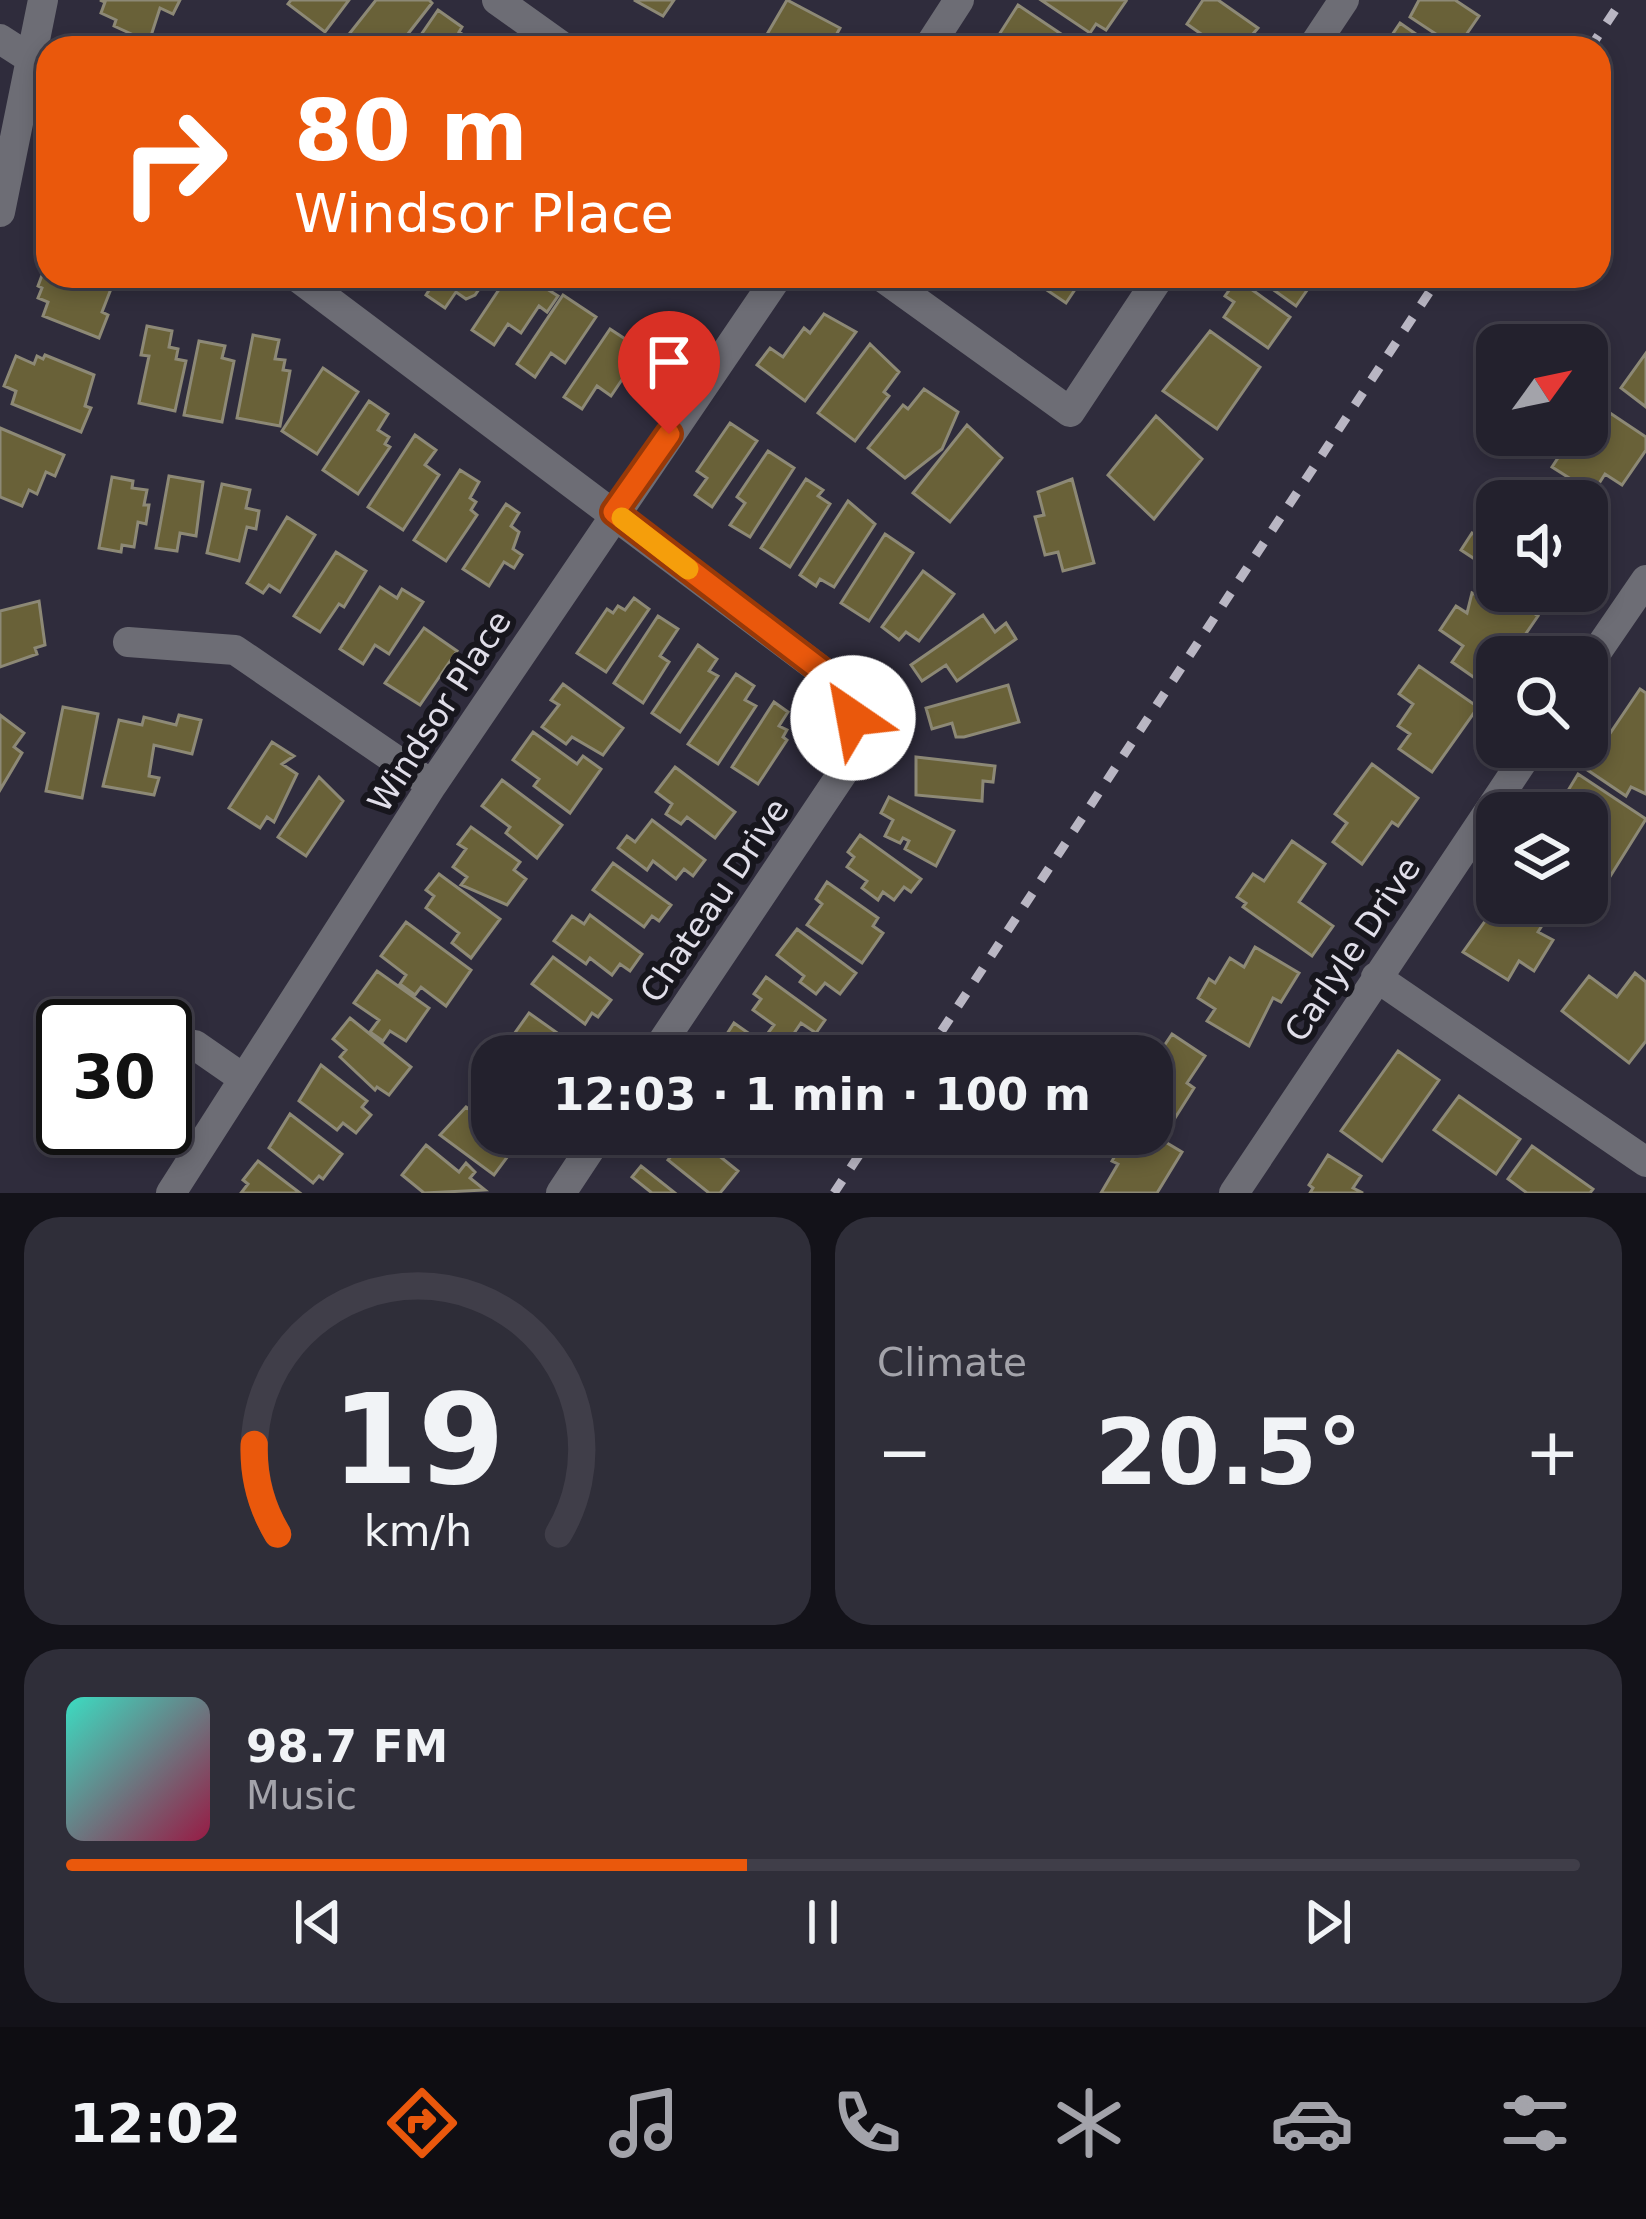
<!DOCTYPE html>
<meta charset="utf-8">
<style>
:root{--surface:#23212d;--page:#2f2e39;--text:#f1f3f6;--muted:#a3a3aa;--line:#403e49;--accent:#ea580c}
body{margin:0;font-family:"DejaVu Sans",sans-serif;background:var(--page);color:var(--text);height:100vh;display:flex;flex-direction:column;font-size:45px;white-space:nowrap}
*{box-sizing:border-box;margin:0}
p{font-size:39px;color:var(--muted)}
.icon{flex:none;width:66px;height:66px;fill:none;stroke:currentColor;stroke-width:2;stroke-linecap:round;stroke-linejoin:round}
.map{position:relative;height:1193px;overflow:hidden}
.panel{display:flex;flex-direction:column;gap:24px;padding:24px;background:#131219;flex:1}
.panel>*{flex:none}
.hud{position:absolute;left:36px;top:36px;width:1575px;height:252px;border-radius:36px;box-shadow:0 6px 18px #0003,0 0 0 3px var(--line);background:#ea580c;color:#fff;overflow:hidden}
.needle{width:78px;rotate:57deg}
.buttons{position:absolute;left:1476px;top:324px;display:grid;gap:24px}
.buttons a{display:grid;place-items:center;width:132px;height:132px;border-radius:24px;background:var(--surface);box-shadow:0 6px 18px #0003,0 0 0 3px var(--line);font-size:60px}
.speed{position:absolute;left:36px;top:999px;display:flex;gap:24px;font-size:60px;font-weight:700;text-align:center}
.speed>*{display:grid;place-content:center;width:156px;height:156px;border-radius:50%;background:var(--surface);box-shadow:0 6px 18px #0003,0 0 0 3px var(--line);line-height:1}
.speed .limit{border:6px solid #111;border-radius:18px;background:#fff;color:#111}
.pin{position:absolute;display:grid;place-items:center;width:102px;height:102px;color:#fff;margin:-123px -51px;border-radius:50% 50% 50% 0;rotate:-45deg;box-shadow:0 0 12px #0007}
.pin .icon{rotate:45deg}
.me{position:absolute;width:132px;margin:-66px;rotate:327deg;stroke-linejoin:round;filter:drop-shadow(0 0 9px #0008)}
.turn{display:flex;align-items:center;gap:42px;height:252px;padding:0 60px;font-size:54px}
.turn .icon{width:156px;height:156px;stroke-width:2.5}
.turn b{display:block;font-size:84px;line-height:102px}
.big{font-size:90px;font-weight:700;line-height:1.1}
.panel .tile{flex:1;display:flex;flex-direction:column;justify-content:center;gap:18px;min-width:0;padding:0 42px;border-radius:36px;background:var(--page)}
.panel .dial{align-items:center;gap:0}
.dial svg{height:312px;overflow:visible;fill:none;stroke:var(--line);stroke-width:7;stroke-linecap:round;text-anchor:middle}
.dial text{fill:var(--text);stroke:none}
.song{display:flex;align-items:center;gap:36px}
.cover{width:144px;height:144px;border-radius:18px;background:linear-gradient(135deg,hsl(170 70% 55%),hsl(340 70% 35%))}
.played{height:12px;border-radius:6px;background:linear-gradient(90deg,var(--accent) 45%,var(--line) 45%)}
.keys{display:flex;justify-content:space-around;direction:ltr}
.heat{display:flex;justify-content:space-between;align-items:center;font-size:66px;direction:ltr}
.panel .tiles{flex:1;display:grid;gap:24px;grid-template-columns:1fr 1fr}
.tile:last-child{grid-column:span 2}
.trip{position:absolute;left:471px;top:1035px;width:702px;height:120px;border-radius:36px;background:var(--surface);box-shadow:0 6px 18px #0003,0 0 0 3px var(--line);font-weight:700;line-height:120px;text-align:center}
.tabs{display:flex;height:192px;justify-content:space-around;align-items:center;background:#0e0d12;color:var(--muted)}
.tabs .icon{width:84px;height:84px}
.tabs .current{color:var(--accent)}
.tabs b{font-size:54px;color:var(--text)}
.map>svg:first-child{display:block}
.building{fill:#696138;stroke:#8d8976;stroke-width:3}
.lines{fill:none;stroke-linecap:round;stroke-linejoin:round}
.minor{stroke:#6d6d75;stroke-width:30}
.rail{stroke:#b9b6c3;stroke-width:9;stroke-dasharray:15 15;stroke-linecap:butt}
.route-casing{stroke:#983908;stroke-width:30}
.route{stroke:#ea580c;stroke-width:21}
.slow{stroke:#f59e0b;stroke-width:21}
.labels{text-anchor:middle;stroke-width:12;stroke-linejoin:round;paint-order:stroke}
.street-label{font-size:33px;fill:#e0dee9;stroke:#17161d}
</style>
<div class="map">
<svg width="1646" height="1193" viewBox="0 0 1646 1193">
<rect width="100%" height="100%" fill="#2f2c3c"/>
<path class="building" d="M 100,0 L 180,0 L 173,14 L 160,8 L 149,42 L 114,26 L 116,20 L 101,13 L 105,2 Z
M 291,0 L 349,0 L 325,32 L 288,4 Z
M 376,0 L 429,0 L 432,3 L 397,48 L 348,48 L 342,43 Z
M 634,0 L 674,0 L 663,16 Z
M 787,0 L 840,28 L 829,48 L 787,48 L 766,36 Z
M 1041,0 L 1124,0 L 1126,1 L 1106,30 L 1096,24 L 1090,33 Z
M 1203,0 L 1218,0 L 1258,28 L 1241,48 L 1221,48 L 1187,24 Z
M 1455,0 L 1479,16 L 1457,48 L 1410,17 L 1419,0 Z
M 1018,5 L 1082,48 L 1005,48 L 995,41 Z
M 438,10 L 462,27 L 459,32 L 468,38 L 461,48 L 412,48 Z
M 1400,23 L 1436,48 L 1390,48 L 1395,41 L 1390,38 Z
M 44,270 L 48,276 L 116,276 L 102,312 L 108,315 L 99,338 L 43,316 L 48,302 L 38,298 L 42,288 L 38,286 Z
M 438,276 L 488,276 L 475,295 L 466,299 L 456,292 L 445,308 L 426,295 Z
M 508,276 L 540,276 L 536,282 L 558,296 L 547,312 L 539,306 L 521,333 L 508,324 L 494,345 L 472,330 Z
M 1026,276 L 1084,276 L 1066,303 Z
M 1254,276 L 1317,276 L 1296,306 Z
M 1237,279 L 1290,317 L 1268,348 L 1224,317 L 1234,302 L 1225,296 Z
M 563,295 L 596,317 L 565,363 L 551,353 L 535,377 L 517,364 Z
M 824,314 L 856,332 L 805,401 L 757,365 L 770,348 L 783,357 L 804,328 L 810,333 Z
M 147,326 L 172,331 L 169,347 L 178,349 L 176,359 L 186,361 L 175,411 L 139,403 L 149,356 L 141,355 Z
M 610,329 L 642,350 L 611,396 L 597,386 L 582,409 L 564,397 Z
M 1210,331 L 1260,367 L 1217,429 L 1163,391 Z
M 253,335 L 279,340 L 275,359 L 285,360 L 283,370 L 290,371 L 280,426 L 237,418 Z
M 199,341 L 225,346 L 222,358 L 234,361 L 222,422 L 184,415 Z
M 870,344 L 899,372 L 884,392 L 889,396 L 855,441 L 818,413 Z
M 1646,353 L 1646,407 L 1621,388 Z
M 45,355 L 94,375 L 85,406 L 91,408 L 81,432 L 12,404 L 16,391 L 4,386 L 16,356 L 34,364 L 37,356 L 43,359 Z
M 323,368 L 358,392 L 317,454 L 282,431 Z
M 924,389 L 958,412 L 942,449 L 905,478 L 868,448 L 903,405 L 908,409 Z
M 369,401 L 388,414 L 378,430 L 389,437 L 385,444 L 390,447 L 358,494 L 323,470 Z
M 1595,403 L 1646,437 L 1646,450 L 1622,485 L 1605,474 L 1593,493 L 1552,467 L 1573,435 L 1587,435 L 1587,416 Z
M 1156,416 L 1202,459 L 1154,519 L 1108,475 Z
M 730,423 L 757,441 L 712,507 L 695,495 L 707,478 L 697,471 Z
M 967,425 L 1002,458 L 950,522 L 913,493 Z
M 0,428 L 64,455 L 55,476 L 46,472 L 37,494 L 29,490 L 22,506 L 0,497 Z
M 415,435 L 436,450 L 425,465 L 439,475 L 403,530 L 368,507 Z
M 768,451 L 794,468 L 750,537 L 730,525 L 745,503 L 737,497 Z
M 460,470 L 479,482 L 470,498 L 476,502 L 471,510 L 477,515 L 446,561 L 414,540 Z
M 169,476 L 203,482 L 196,536 L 180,533 L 177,551 L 156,548 Z
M 112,477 L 133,481 L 132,488 L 147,490 L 144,505 L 149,505 L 146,524 L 138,522 L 134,547 L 122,545 L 121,552 L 99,548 Z
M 806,479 L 823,490 L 818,496 L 830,504 L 790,567 L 761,548 Z
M 1072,479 L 1094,563 L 1063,571 L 1058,552 L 1045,555 L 1035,517 L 1044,515 L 1038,492 Z
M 222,484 L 250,490 L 246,508 L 259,511 L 256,529 L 247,527 L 239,561 L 207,553 Z
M 848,501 L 875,524 L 834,587 L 820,579 L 816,586 L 800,575 Z
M 506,504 L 519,513 L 511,526 L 519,532 L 513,549 L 522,555 L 514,568 L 504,562 L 489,586 L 463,569 Z
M 287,517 L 315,535 L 280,592 L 269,585 L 263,593 L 247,583 Z
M 1484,528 L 1497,536 L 1496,573 L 1461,550 L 1472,533 L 1477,536 Z
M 885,534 L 913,553 L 869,621 L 841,603 Z
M 336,552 L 366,571 L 344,607 L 339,604 L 320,632 L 294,616 Z
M 923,571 L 954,594 L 919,641 L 906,632 L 899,640 L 882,627 Z
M 1488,582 L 1538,616 L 1516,648 L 1510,644 L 1497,657 L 1482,683 L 1452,662 L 1463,646 L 1440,630 L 1456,606 L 1467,613 L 1472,593 L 1478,596 Z
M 380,587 L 397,598 L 402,589 L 423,602 L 389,654 L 375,645 L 363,664 L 340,649 Z
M 634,598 L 649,609 L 606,672 L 577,653 L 607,609 L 613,613 L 618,606 L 625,610 Z
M 39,601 L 45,645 L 35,648 L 37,654 L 0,667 L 0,611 Z
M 983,615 L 995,632 L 1006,623 L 1016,639 L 957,681 L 946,665 L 922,681 L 911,665 Z
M 658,616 L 678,629 L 660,656 L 669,662 L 643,703 L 614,683 Z
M 424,628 L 457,651 L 420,705 L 385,683 Z
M 698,645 L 717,659 L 709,671 L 718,676 L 680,732 L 652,713 Z
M 1419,666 L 1478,707 L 1432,772 L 1399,749 L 1410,734 L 1398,726 L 1413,704 L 1399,694 Z
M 736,674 L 754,686 L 745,700 L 756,706 L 718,764 L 688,744 Z
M 563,684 L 623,728 L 603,755 L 572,737 L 566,744 L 542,727 L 559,705 L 551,700 Z
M 1008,685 L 1019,722 L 964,737 L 956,737 L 952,723 L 932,729 L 926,708 Z
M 1640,689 L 1646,693 L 1646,794 L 1631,787 L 1626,796 L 1586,769 Z
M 774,702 L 788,712 L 779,726 L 787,730 L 783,737 L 787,740 L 758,784 L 732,767 Z
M 63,707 L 98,714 L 82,798 L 46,791 Z
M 0,715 L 24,733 L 14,747 L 22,753 L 0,790 Z
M 179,715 L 201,720 L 192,754 L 154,745 L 149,776 L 159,778 L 154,795 L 103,786 L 119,720 L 142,725 L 144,717 L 176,725 Z
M 533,732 L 577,764 L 583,756 L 601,769 L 570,813 L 534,786 L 539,779 L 513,760 Z
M 272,742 L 294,756 L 282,764 L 297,774 L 274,822 L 267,817 L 260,828 L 229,808 Z
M 916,757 L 995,766 L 993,782 L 983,781 L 982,801 L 916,795 Z
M 1372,764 L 1418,798 L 1398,826 L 1392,822 L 1362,864 L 1333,842 L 1347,823 L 1335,814 Z
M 675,767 L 735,812 L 715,838 L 687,817 L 681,824 L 666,814 L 672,804 L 656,792 Z
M 1578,774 L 1646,819 L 1591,907 L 1584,903 L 1587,813 L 1555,812 Z
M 319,777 L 343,801 L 306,856 L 278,837 Z
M 502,780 L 562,825 L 537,858 L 506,833 L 510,827 L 482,806 Z
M 889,797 L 954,831 L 936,866 L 905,849 L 909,841 L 903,838 L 900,843 L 885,836 L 893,820 L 881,813 Z
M 652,820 L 705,860 L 693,876 L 684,869 L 676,879 L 653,861 L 647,870 L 618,848 L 627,836 L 635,842 Z
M 471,827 L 520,862 L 514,870 L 526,879 L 507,905 L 461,885 L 467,877 L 453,867 L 466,849 L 458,844 Z
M 860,835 L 921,879 L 911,892 L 904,887 L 894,900 L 883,892 L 878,900 L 862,888 L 867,881 L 847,867 L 854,857 L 848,852 Z
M 1292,841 L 1325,864 L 1299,902 L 1333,926 L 1312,956 L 1243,907 L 1246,903 L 1237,897 L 1253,874 L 1264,881 Z
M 613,863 L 671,905 L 659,921 L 652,916 L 644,927 L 593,890 Z
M 439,874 L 500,919 L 471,958 L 452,943 L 459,933 L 426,908 L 434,896 L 426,890 Z
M 827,882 L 878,918 L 873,926 L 883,933 L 862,963 L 807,925 L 822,904 L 816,899 Z
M 1498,903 L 1556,903 L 1538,932 L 1553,940 L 1534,971 L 1519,961 L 1508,980 L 1463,952 Z
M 590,915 L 642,954 L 630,971 L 620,964 L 612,975 L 590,958 L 586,964 L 554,941 L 572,916 L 584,924 Z
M 406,922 L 471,970 L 446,1006 L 421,987 L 415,995 L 400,984 L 406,975 L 381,956 Z
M 797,929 L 856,973 L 840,994 L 825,983 L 816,994 L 800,982 L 804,976 L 777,955 Z
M 1255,947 L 1299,973 L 1281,1002 L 1273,998 L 1249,1046 L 1207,1021 L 1215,1009 L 1198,998 L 1209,979 L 1215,983 L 1230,958 L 1244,967 Z
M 553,957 L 611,1000 L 598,1017 L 592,1013 L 585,1024 L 532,984 Z
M 377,971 L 429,1008 L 406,1041 L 390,1031 L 383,1041 L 370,1032 L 379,1020 L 354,1003 Z
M 1635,973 L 1646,982 L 1646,1041 L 1629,1063 L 1562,1011 L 1589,976 L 1617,997 Z
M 766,977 L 825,1020 L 816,1033 L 801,1023 L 786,1045 L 768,1033 L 774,1025 L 753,1010 L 761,999 L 754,994 Z
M 529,1013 L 580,1049 L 575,1056 L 540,1056 L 529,1048 L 524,1056 L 507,1044 Z
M 350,1018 L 411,1067 L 389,1095 L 377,1087 L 375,1090 L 340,1057 L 346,1050 L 333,1039 Z
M 734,1023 L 781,1056 L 747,1056 L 725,1037 Z
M 1172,1034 L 1205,1056 L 1187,1083 L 1194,1088 L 1170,1126 L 1152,1114 L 1152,1064 Z
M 1398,1051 L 1439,1080 L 1382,1161 L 1341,1131 Z
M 321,1065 L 367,1101 L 362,1107 L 371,1115 L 356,1133 L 343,1123 L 337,1130 L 299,1101 Z
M 492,1067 L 492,1104 L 474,1092 Z
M 1459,1096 L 1520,1139 L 1496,1174 L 1434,1130 Z
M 466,1107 L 492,1126 L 492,1134 L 502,1134 L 516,1145 L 494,1175 L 440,1135 Z
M 290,1114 L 342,1154 L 323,1179 L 319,1176 L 313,1183 L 269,1148 Z
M 667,1134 L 692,1134 L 738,1171 L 720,1193 L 709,1193 L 668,1160 L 680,1145 Z
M 1139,1134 L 1152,1134 L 1182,1152 L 1157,1193 L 1101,1193 L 1118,1164 L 1112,1161 L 1123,1142 L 1131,1147 Z
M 426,1145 L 459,1172 L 466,1163 L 475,1172 L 470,1178 L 485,1190 L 424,1193 L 402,1175 Z
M 1532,1146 L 1593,1189 L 1590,1193 L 1527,1193 L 1508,1179 Z
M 1328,1155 L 1361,1176 L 1353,1188 L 1363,1193 L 1310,1193 L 1313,1188 L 1309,1185 Z
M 258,1161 L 300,1193 L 241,1193 L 248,1184 L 243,1180 Z
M 641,1166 L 675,1193 L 652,1193 L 632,1177 Z"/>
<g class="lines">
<path class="minor" d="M 497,0 L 564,48
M 0,39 L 28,57
M 928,48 L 959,0
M 1312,48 L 1344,0
M 0,212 L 43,0
M 296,276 L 847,690 L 860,747 L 653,1056
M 881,276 L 1070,412 L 1160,276
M 128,642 L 235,650 L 432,785
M 1587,666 L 1646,580
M 1376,977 L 1646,1162
M 195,1045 L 244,1079
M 171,1193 L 432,785 L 778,276
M 561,1193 L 600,1134
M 1234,1193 L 1532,747"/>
<path class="rail" d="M 1590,48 L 1622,0
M 925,1056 L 1440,276
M 834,1193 L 873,1134"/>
</g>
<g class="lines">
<defs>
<path id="route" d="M 669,434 L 614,512 L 847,690 L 853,718"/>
</defs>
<use href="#route" class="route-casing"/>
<use href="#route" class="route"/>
<path class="slow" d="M 622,518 L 688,569"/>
</g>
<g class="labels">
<g class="street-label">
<text transform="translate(439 711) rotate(-57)" y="12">Windsor Place</text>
<text transform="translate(714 900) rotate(-56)" y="12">Chateau Drive</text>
<text transform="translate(1352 949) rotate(-56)" y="12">Carlyle Drive</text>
</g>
</g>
</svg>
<div class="buttons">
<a><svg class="needle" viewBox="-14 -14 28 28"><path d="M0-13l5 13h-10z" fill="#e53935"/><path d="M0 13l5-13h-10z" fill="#a3a3aa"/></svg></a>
<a><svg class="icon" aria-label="sound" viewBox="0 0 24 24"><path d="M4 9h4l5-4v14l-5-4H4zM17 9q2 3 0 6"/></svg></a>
<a><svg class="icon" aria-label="search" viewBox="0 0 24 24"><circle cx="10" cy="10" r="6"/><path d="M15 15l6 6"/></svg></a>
<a><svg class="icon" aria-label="layers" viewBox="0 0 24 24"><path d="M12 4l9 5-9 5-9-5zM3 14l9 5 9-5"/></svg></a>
</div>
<div class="speed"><div class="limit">30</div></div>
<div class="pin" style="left:669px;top:434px;background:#d93025"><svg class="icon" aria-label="arrive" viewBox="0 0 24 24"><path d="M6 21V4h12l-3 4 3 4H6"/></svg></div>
<svg class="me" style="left:853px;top:718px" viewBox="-20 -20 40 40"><circle r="19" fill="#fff"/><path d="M0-13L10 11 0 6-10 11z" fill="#ea580c"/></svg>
<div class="trip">12:03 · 1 min · 100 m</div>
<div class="hud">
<div class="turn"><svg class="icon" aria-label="right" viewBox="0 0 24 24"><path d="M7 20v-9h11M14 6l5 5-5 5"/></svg><div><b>80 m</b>Windsor Place</div></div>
</div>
</div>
<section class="panel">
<div class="tiles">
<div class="tile dial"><svg viewBox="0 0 100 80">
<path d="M14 69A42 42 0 1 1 86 69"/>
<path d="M14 69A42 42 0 0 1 8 46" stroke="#ea580c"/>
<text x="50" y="56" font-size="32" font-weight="700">19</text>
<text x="50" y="72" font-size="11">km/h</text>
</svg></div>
<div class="tile"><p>Climate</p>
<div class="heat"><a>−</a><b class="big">20.5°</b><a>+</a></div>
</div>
<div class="tile">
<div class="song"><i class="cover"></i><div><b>98.7 FM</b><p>Music</p></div></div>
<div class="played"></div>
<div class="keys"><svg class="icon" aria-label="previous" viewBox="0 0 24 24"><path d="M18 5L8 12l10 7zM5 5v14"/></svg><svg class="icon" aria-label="pause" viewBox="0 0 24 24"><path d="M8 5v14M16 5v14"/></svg><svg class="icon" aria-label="next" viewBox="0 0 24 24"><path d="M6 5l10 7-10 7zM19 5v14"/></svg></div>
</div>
</div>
</section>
<nav class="tabs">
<b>12:02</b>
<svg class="icon current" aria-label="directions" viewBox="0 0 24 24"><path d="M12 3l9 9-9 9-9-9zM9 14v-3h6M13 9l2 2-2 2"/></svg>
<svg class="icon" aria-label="music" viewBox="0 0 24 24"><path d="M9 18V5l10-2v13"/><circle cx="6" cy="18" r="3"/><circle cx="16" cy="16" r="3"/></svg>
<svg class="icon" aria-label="phone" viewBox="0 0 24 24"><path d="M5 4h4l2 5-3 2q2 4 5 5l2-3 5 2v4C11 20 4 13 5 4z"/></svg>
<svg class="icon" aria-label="climate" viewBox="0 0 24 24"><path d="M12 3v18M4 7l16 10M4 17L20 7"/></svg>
<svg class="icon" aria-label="car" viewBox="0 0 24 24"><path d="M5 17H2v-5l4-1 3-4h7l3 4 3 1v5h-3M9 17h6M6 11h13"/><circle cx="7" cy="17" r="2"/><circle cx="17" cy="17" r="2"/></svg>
<svg class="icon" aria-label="filters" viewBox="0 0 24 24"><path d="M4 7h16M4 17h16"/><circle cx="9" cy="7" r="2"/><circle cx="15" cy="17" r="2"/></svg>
</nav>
